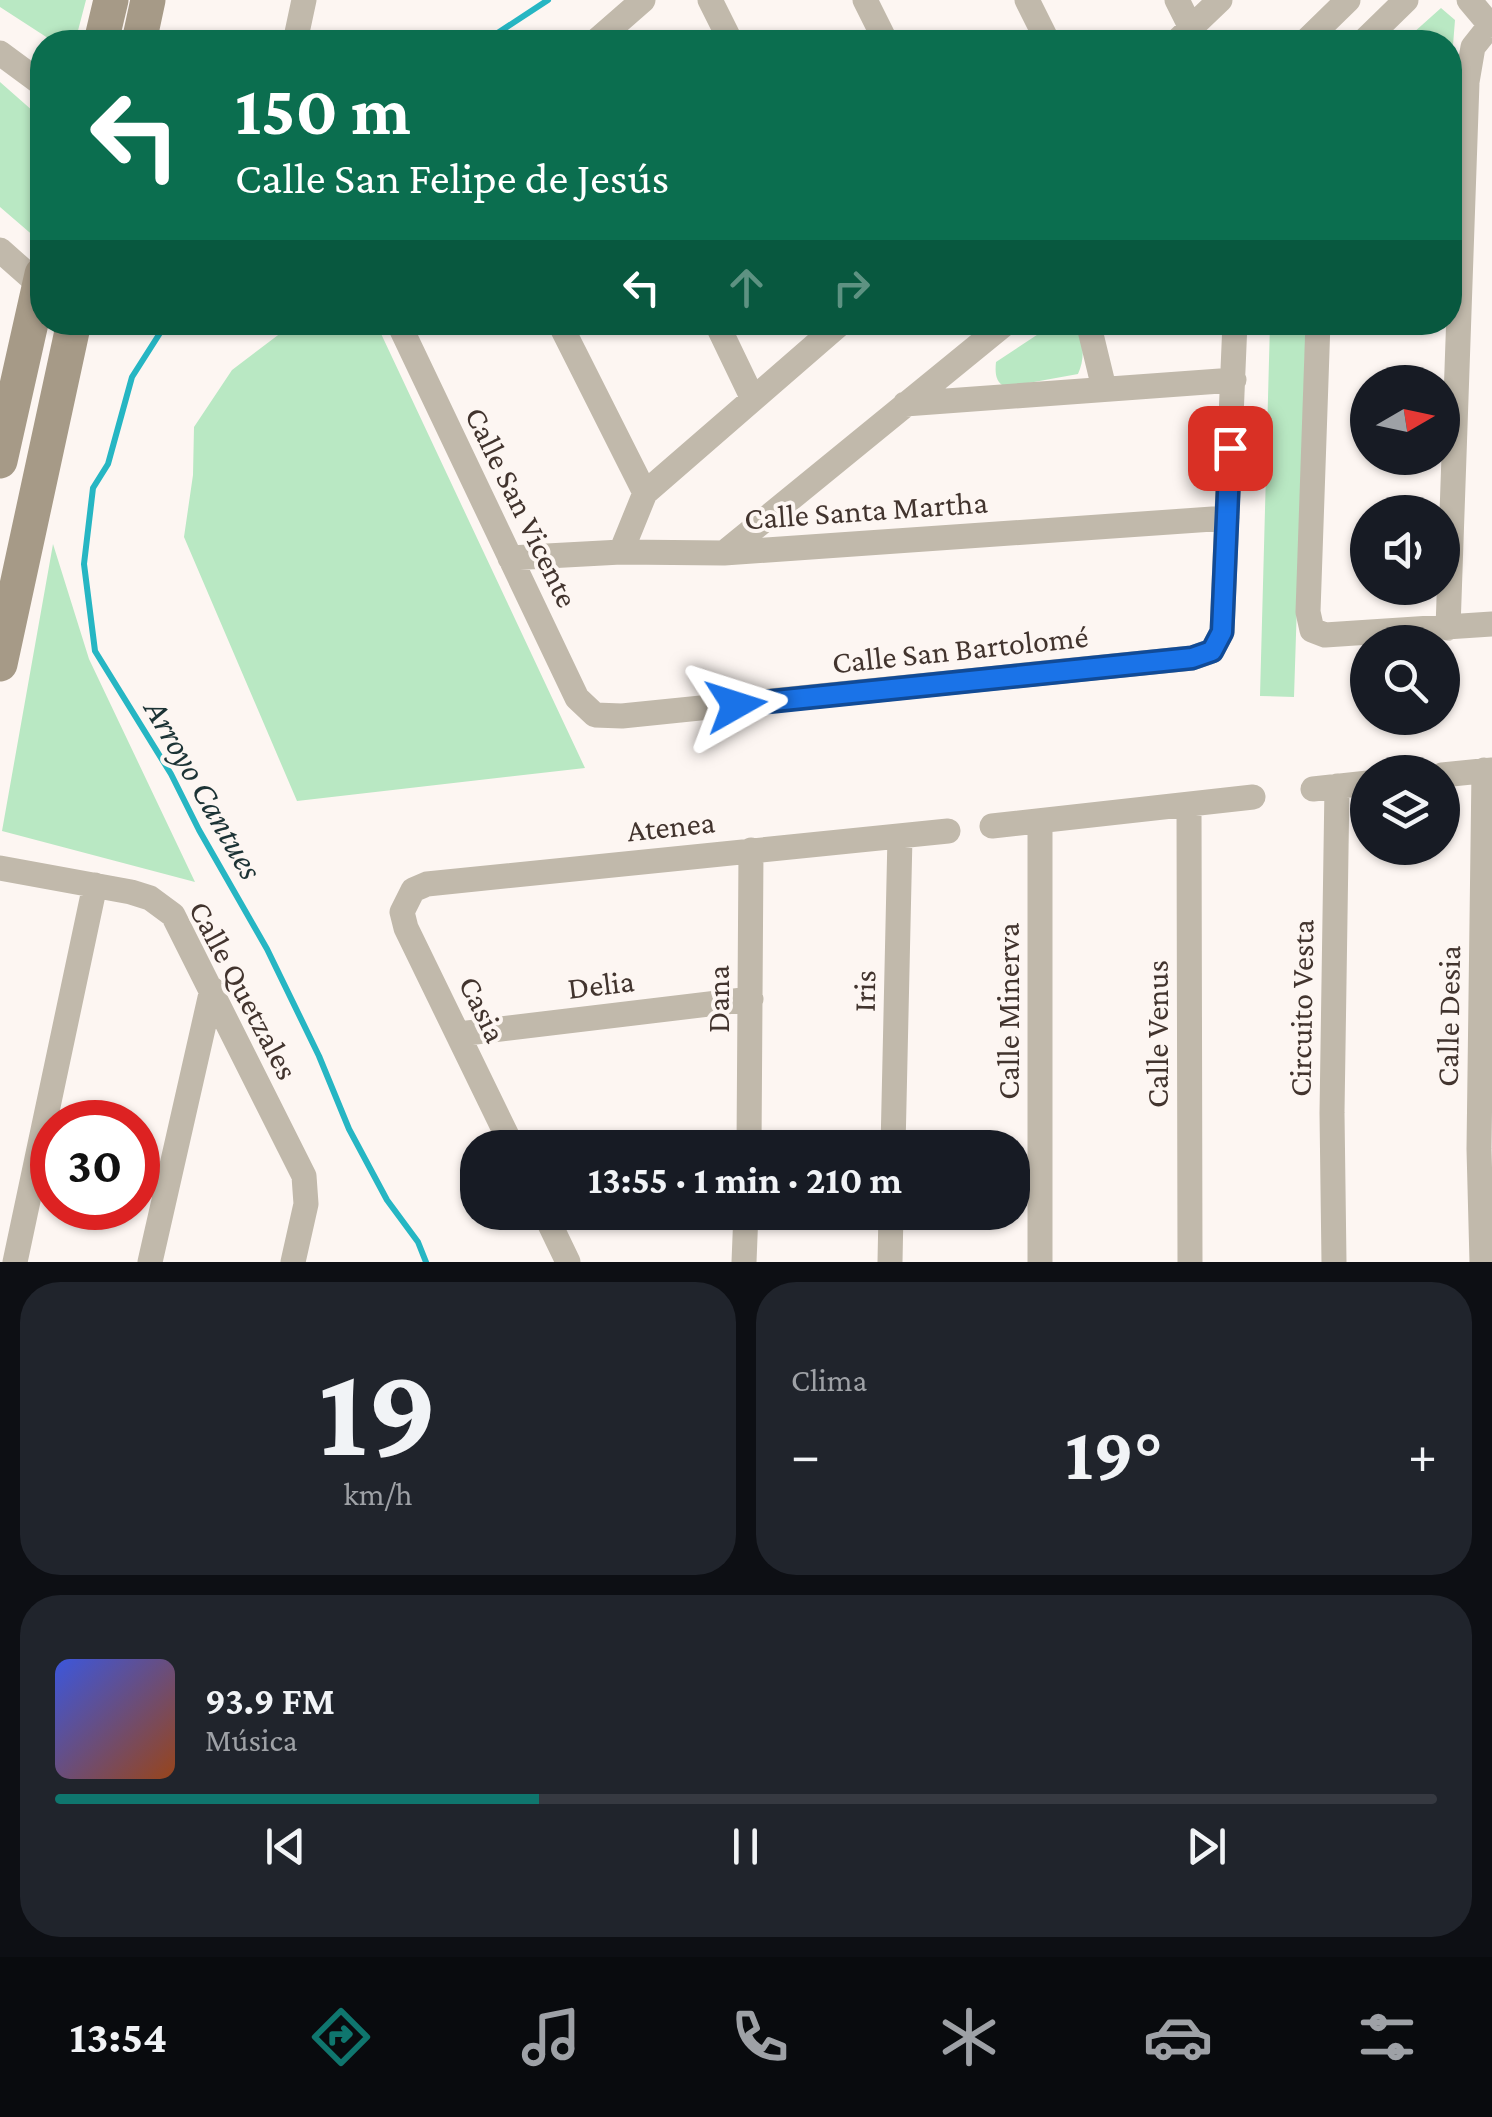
<!DOCTYPE html>
<html lang="es">
<meta charset="utf-8">
<style>
:root{--surface:#171b24;--page:#20242c;--text:#f1f3f6;--muted:#9ea1a6;--line:#363941;--accent:#0f766e}
body{margin:0;font-family:"Crimson Pro",serif;background:var(--page);color:var(--text);height:100vh;display:flex;flex-direction:column;font-size:38px;white-space:nowrap}
*{box-sizing:border-box;margin:0}
p{font-size:32px;color:var(--muted)}
.icon{flex:none;width:55px;height:55px;fill:none;stroke:currentColor;stroke-width:2;stroke-linecap:round;stroke-linejoin:round}
.map{position:relative;height:1262px;overflow:hidden}
.details{display:flex;flex-direction:column;gap:20px;padding:20px;background:#0d0f14;flex:1}
.details>*{flex:none}
.hud{position:absolute;left:30px;top:30px;width:1432px;height:305px;border-radius:40px;box-shadow:0 2px 8px #0004;background:#0b6e4f;color:#fff;overflow:hidden}
.needle{width:65px;rotate:81deg}
.tools{position:absolute;left:1350px;top:365px;display:grid;gap:20px}
.tools a{display:grid;place-items:center;width:110px;height:110px;border-radius:50%;background:var(--surface);box-shadow:0 2px 8px #0004;font-size:50px}
.speed{position:absolute;left:30px;top:1100px;display:flex;gap:20px;font-size:50px;font-weight:700;text-align:center}
.speed>*{display:grid;place-content:center;width:130px;height:130px;border-radius:50%;background:var(--surface);box-shadow:0 2px 8px #0004;line-height:1}
.speed .limit{border:15px solid #d22;background:#fff;color:#111}
.pin{position:absolute;display:grid;place-items:center;width:85px;height:85px;color:#fff;margin:-42px;border-radius:20px;box-shadow:0 5px 15px #0006}
.me{position:absolute;width:110px;margin:-55px;rotate:84deg;stroke-linejoin:round;filter:drop-shadow(0 0 8px #0008)}
.turn{display:flex;align-items:center;gap:35px;height:210px;padding:0 40px;font-size:45px}
.turn .icon{width:130px;height:130px;stroke-width:2.5}
.turn b{display:block;font-size:70px;line-height:85px}
.lanes{display:flex;align-items:center;height:95px;padding:0 40px;background:#0003;justify-content:center;gap:50px;direction:ltr}
.lanes .off{opacity:.35}
.big{font-size:75px;font-weight:700;line-height:1.1}
.details .widget{flex:1;display:flex;flex-direction:column;justify-content:center;gap:15px;min-width:0;padding:0 35px;border-radius:40px;background:var(--page)}
.details .dial{align-items:center;gap:0}
.dial b{font-size:130px;line-height:1}
.song{display:flex;align-items:center;gap:30px}
.cover{width:120px;height:120px;border-radius:15px;background:linear-gradient(135deg,hsl(230 70% 55%),hsl(20 70% 35%))}
.played{height:10px;border-radius:5px;background:linear-gradient(90deg,var(--accent) 35%,var(--line) 35%)}
.keys{display:flex;justify-content:space-around;direction:ltr}
.heat{display:flex;justify-content:space-between;align-items:center;font-size:55px;direction:ltr}
.details .tiles{flex:1;display:grid;gap:20px;grid-template-columns:1fr 1fr}
.widget:last-child{grid-column:span 2}
.trip{position:absolute;left:460px;top:1130px;width:570px;height:100px;border-radius:40px;background:var(--surface);box-shadow:0 2px 8px #0004;font-weight:700;line-height:100px;text-align:center}
.menu{display:flex;height:160px;justify-content:space-around;align-items:center;background:#090b0e;color:var(--muted)}
.menu .icon{width:70px;height:70px}
.menu .selected{color:var(--accent)}
.menu b{font-size:45px;color:var(--text)}
.map>svg:first-child{display:block}
.green{fill:#b9e8c3}
.lines{fill:none;stroke-linecap:round;stroke-linejoin:round}
.stream{stroke:#26b6c3;stroke-width:6}
.street{stroke:#c1b9ab;stroke-width:25}
.secondary{stroke:#a69a87;stroke-width:35}
.route-casing{stroke:#114b97;stroke-width:25}
.route{stroke:#1a73e8;stroke-width:18}
.labels{text-anchor:middle;stroke-width:8;stroke-linejoin:round;paint-order:stroke}
.street-label{font-size:32px;fill:#42342e;stroke:#fdf6f2}
.water-label{font-size:35px;font-style:italic;fill:#1c3335;stroke:#fdf6f2}
</style>
<div class="map">
<svg width="1492" height="1262" viewBox="0 0 1492 1262">
<rect width="100%" height="100%" fill="#fdf6f2"/>
<path class="green" d="M 0,0 L 86,0 L 75,42 L 54,42 L 0,7 Z
M 1441,8 L 1455,20 L 1450,83 L 1450,42 L 1403,42 Z
M 0,82 L 42,119 L 42,209 L 36,238 L 0,207 Z
M 294,323 L 376,323 L 585,768 L 297,801 L 184,537 L 193,475 L 194,427 L 232,370 Z
M 1055,323 L 1071,323 C 1084,335 1086,357 1078,374 L 1006,387 C 995,383 995,372 996,362 Z
M 1270,323 L 1306,323 L 1294,697 L 1260,696 Z
M 53,544 L 89,659 L 195,882 L 2,831 Z"/>
<g class="lines">
<path class="stream" d="M 484,42 L 548,0
M 167,322 L 132,377 L 108,464 L 93,488 L 84,564 L 95,651 L 171,774 L 199,830 L 267,949 L 319,1056 L 349,1129 L 387,1200 L 418,1242 L 426,1262"/>
<path class="street" d="M 710,0 L 731,42
M 865,0 L 886,42
M 1027,0 L 1048,42
M 1177,0 L 1191,28
M 1469,0 L 1490,25
M 295,42 L 304,0
M 595,42 L 643,0
M 1176,42 L 1220,0
M 1305,42 L 1348,0
M 1363,42 L 1406,0
M 0,53 L 42,84
M 0,250 L 42,287
M 398,322 L 577,698 L 595,715 L 622,716 L 1192,658 L 1212,651 L 1222,632 L 1235,322
M 559,322 L 645,493
M 716,322 L 753,399
M 1088,322 L 1104,388
M 1318,322 L 1308,612 L 1312,630 L 1325,635 L 1492,624
M 905,404 L 1234,380
M 621,552 L 645,493 L 842,322
M 724,553 L 1007,322
M 510,558 L 621,552 L 724,553 L 1227,518
M 1448,628 L 1467,82 L 1473,47 L 1492,23
M 1442,775 L 1492,770
M 1313,789 L 1368,783
M 1189,805 L 1190,1262
M 992,826 L 1253,797
M 0,868 L 131,892 L 150,898 L 173,915 L 304,1176 L 306,1204 L 293,1262
M 459,1034 L 751,999
M 513,1148 L 406,928 L 402,912 L 413,890 L 427,884 L 948,831
M 749,1148 L 751,850
M 893,1148 L 900,836
M 544,1212 L 568,1262
M 15,1262 L 95,885
M 150,1262 L 212,989
M 744,1262 L 746,1212
M 890,1262 L 891,1212
M 1040,1262 L 1040,821
M 1334,1262 L 1332,1113 L 1337,786
M 1482,1262 L 1479,1149 L 1484,770"/>
<path class="secondary" d="M 101,42 L 111,0
M 139,42 L 148,0
M 0,461 L 42,274
M 0,664 L 74,322"/>
</g>
<g class="lines">
<defs>
<path id="route" d="M 736,705 L 1192,658 L 1212,651 L 1222,632 L 1230,448"/>
</defs>
<use href="#route" class="route-casing"/>
<use href="#route" class="route"/>
</g>
<g class="labels">
<g class="street-label">
<text transform="translate(522 507) rotate(64)" y="11">Calle San Vicente</text>
<text transform="translate(866 510) rotate(-4)" y="11">Calle Santa Martha</text>
<text transform="translate(960 649) rotate(-6)" y="11">Calle San Bartolomé</text>
<text transform="translate(671 826) rotate(-6)" y="11">Atenea</text>
<text transform="translate(601 984) rotate(-7)" y="11">Delia</text>
<text transform="translate(244 990) rotate(62)" y="11">Calle Quetzales</text>
<text transform="translate(864 991) rotate(-89)" y="11">Iris</text>
<text transform="translate(718 999) rotate(-90)" y="11">Dana</text>
<text transform="translate(1301 1008) rotate(-89)" y="11">Circuito Vesta</text>
<text transform="translate(483 1009) rotate(64)" y="11">Casia</text>
<text transform="translate(1008 1011) rotate(-90)" y="11">Calle Minerva</text>
<text transform="translate(1448 1016) rotate(-89)" y="11">Calle Desia</text>
<text transform="translate(1157 1034) rotate(-90)" y="11">Calle Venus</text>
</g>
<g class="water-label">
<text transform="translate(204 789) rotate(60)" y="12">Arroyo Cantues</text>
</g>
</g>
</svg>
<div class="tools">
<a><svg class="needle" viewBox="-14 -14 28 28"><path d="M0-13l5 13h-10z" fill="#e53935"/><path d="M0 13l5-13h-10z" fill="#9ea1a6"/></svg></a>
<a><svg class="icon" aria-label="sound" viewBox="0 0 24 24"><path d="M4 9h4l5-4v14l-5-4H4zM17 9q2 3 0 6"/></svg></a>
<a><svg class="icon" aria-label="search" viewBox="0 0 24 24"><circle cx="10" cy="10" r="6"/><path d="M15 15l6 6"/></svg></a>
<a><svg class="icon" aria-label="layers" viewBox="0 0 24 24"><path d="M12 4l9 5-9 5-9-5zM3 14l9 5 9-5"/></svg></a>
</div>
<div class="speed"><div class="limit">30</div></div>
<div class="pin" style="left:1230px;top:448px;background:#d93025"><svg class="icon" aria-label="arrive" viewBox="0 0 24 24"><path d="M6 21V4h12l-3 4 3 4H6"/></svg></div>
<svg class="me" style="left:736px;top:705px" viewBox="-20 -20 40 40"><path d="M0-17L14 15 0 8-14 15z" fill="#1a73e8" stroke="#fff" stroke-width="4"/></svg>
<div class="trip">13:55 · 1 min · 210 m</div>
<div class="hud">
<div class="turn"><svg class="icon" aria-label="left" viewBox="0 0 24 24"><path d="M17 20v-9H6M10 6l-5 5 5 5"/></svg><div><b>150 m</b>Calle San Felipe de Jesús</div></div>
<div class="lanes"><svg class="icon" aria-label="left" viewBox="0 0 24 24"><path d="M17 20v-9H6M10 6l-5 5 5 5"/></svg><svg class="icon off" aria-label="ahead" viewBox="0 0 24 24"><path d="M12 20V5M6 11l6-6 6 6"/></svg><svg class="icon off" aria-label="right" viewBox="0 0 24 24"><path d="M7 20v-9h11M14 6l5 5-5 5"/></svg></div>
</div>
</div>
<section class="details">
<div class="tiles">
<div class="widget dial"><b>19</b><p>km/h</p></div>
<div class="widget"><p>Clima</p>
<div class="heat"><a>−</a><b class="big">19°</b><a>+</a></div>
</div>
<div class="widget">
<div class="song"><i class="cover"></i><div><b>93.9 FM</b><p>Música</p></div></div>
<div class="played"></div>
<div class="keys"><svg class="icon" aria-label="previous" viewBox="0 0 24 24"><path d="M18 5L8 12l10 7zM5 5v14"/></svg><svg class="icon" aria-label="pause" viewBox="0 0 24 24"><path d="M8 5v14M16 5v14"/></svg><svg class="icon" aria-label="next" viewBox="0 0 24 24"><path d="M6 5l10 7-10 7zM19 5v14"/></svg></div>
</div>
</div>
</section>
<nav class="menu">
<b>13:54</b>
<svg class="icon selected" aria-label="directions" viewBox="0 0 24 24"><path d="M12 3l9 9-9 9-9-9zM9 14v-3h6M13 9l2 2-2 2"/></svg>
<svg class="icon" aria-label="music" viewBox="0 0 24 24"><path d="M9 18V5l10-2v13"/><circle cx="6" cy="18" r="3"/><circle cx="16" cy="16" r="3"/></svg>
<svg class="icon" aria-label="phone" viewBox="0 0 24 24"><path d="M5 4h4l2 5-3 2q2 4 5 5l2-3 5 2v4C11 20 4 13 5 4z"/></svg>
<svg class="icon" aria-label="climate" viewBox="0 0 24 24"><path d="M12 3v18M4 7l16 10M4 17L20 7"/></svg>
<svg class="icon" aria-label="car" viewBox="0 0 24 24"><path d="M5 17H2v-5l4-1 3-4h7l3 4 3 1v5h-3M9 17h6M6 11h13"/><circle cx="7" cy="17" r="2"/><circle cx="17" cy="17" r="2"/></svg>
<svg class="icon" aria-label="filters" viewBox="0 0 24 24"><path d="M4 7h16M4 17h16"/><circle cx="9" cy="7" r="2"/><circle cx="15" cy="17" r="2"/></svg>
</nav>
